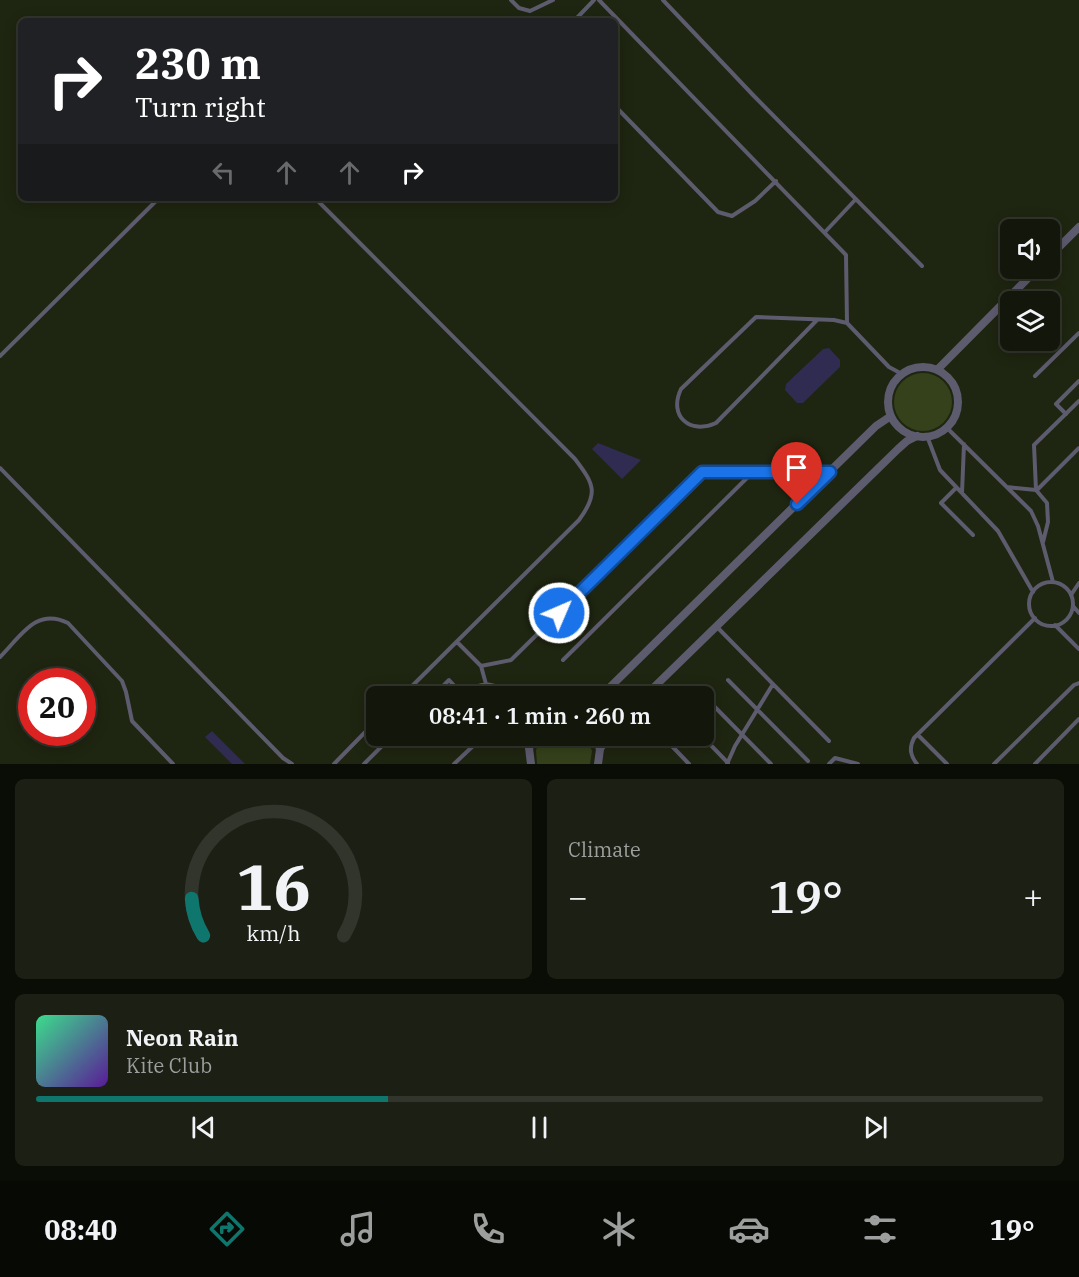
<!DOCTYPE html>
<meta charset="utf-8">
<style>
:root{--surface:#12160b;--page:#1b1f14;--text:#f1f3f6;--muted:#9c9f9d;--line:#31352c;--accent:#0f766e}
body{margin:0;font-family:"IBM Plex Serif",serif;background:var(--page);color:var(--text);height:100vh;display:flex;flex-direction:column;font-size:22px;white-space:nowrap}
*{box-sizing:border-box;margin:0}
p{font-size:20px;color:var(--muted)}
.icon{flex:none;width:33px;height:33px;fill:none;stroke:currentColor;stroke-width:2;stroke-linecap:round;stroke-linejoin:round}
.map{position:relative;height:764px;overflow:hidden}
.side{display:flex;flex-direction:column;gap:15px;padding:15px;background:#0a0c06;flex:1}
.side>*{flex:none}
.hud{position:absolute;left:18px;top:18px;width:600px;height:183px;border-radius:9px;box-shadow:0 3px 15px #0003,0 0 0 2px var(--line);background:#202124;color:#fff;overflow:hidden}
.fabs{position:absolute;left:1000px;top:219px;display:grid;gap:12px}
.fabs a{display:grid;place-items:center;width:60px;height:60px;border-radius:9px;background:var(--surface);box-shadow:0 3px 15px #0003,0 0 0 2px var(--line);font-size:30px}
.speed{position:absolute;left:18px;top:668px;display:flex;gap:12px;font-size:30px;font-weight:700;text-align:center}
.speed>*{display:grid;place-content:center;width:78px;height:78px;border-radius:50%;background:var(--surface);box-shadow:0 3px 15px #0003,0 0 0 2px var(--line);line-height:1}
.speed .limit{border:9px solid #d22;background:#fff;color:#111}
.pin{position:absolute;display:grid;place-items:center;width:51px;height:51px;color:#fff;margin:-62px -26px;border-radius:50% 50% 50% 0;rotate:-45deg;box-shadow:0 0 6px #0007}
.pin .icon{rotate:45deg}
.me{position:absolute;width:66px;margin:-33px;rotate:45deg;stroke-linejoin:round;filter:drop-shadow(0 0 4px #0008)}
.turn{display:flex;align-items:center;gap:21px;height:126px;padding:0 18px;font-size:27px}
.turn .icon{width:78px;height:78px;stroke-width:2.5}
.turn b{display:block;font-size:42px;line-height:51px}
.lanes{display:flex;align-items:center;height:57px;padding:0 18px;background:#0003;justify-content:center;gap:30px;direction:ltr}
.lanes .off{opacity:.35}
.big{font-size:45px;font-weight:600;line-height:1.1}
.side .tile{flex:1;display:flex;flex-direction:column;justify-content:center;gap:9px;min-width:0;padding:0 21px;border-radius:9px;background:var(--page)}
.side .dial{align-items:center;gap:0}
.dial svg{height:156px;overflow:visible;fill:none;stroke:var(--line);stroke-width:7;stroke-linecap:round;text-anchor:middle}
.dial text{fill:var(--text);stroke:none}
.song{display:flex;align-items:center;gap:18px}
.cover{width:72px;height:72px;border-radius:9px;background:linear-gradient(135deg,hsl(150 70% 55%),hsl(270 70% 35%))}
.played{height:6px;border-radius:3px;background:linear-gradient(90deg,var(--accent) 35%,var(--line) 35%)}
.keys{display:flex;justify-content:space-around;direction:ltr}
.heat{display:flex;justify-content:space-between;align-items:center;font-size:33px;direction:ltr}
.side .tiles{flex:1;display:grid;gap:15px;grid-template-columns:1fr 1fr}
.tile:last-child{grid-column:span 2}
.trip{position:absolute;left:366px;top:686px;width:348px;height:60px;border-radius:9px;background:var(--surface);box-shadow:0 3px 15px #0003,0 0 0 2px var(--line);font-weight:600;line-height:60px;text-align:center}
.dock{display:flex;height:96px;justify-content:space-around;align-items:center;background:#070904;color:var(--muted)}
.dock .icon{width:42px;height:42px}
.dock .selected{color:var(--accent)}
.dock b{font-size:27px;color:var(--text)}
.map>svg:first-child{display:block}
.built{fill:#1e2510;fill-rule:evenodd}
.green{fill:#35411b}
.water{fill:#302b50}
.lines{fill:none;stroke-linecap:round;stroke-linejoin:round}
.lane{stroke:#5d5b6e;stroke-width:4}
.street{stroke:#5d5b6e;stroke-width:8}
.route-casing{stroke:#114b97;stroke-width:15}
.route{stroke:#1a73e8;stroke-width:10}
</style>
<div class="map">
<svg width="1079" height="764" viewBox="0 0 1079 764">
<rect width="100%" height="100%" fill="#181d0f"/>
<path class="built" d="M 0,0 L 1079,0 L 1079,764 L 0,764 ZM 21,21 L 615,21 L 615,198 L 21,198 ZM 1011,230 L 1050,230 L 1050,268 L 1011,268 ZM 1011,302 L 1050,302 L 1050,340 L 1011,340 ZM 32,681 L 82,681 L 82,732 L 32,732 ZM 376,696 L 704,696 L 704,735 L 376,735 Z"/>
<path class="green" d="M894 402a29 29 0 1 1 58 0a29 29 0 1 1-58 0Z
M 543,735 L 585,735 L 592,751 L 590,764 L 537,764 L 536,750 Z"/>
<path class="water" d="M 829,348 L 840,360 L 840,367 L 803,403 L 797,403 L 785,390 L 786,384 L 823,349 Z
M 598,443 L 641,460 L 622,479 L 592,449 Z
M 212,731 L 245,764 L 232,764 L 205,737 Z"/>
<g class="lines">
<path class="lane" d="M 511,0 L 519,8 L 530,11 L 553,0
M 599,0 L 846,255 L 847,323 L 889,367 L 902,374
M 663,0 L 753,95 L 922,266
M 574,21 L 594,0
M 615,106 L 718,212 L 732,216 L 755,201 L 776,181
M 315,198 L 575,459 C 594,484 599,493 579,520 L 402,696
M 825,232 L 856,199
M 817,320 L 716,423 C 690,435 668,416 681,389 L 756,317 L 834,320 L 847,323
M 0,356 L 159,198
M 1035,376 L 1079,333
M 1066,414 L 1056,404 L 1079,381
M 946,427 L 1031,511 L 1038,526 L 1053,582
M 927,436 L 940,470 L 998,531 L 1033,592
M 0,468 L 283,758 L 292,764
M 1007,487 L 1036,490
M 956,488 L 941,503 L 973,535
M 1037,490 L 1079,448
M 962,493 L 964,444
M 1043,542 L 1048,522 L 1047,503 L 1036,490 L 1034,445 L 1079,401
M1029 604a22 22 0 1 1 44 0a22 22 0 1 1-44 0Z
M 1071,595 L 1079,583
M 1073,606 L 1079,613
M 1055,625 L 1079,649
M 717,627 L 829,741
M 457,642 L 481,666 L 486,684 L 495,686 L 505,696
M 0,657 C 21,636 36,607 68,623 L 122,681 L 126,692 L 132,721 L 173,764
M 563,660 L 752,473
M 481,666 L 511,660 L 702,472 L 826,471
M 728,680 L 808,761
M 433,696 L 449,680 L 463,695 L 471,688 L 486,684
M 708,700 L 771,764
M 701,735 L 728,763
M 918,735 L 947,764
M 669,743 L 689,764
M 334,764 L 376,721
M 364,764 L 393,735
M 454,764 L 472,747 L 461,735
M 727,764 L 735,746 L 773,684
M 829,764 L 835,758 L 858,764
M 917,764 C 910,755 909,748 914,738 L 1035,618
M 994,764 L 1074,685 L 1079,683
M 1035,764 L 1079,719"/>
<path class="street" d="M 1050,256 L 1079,227
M888 402a35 35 0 1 1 70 0a35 35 0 1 1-70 0Z
M 937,370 L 1038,268
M 601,696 L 876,426 L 891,416
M 645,696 L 898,449 L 907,441 L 917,436
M 594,735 L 600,749 L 598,764
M 600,749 L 608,735
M 531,764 L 529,748 L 535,735"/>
</g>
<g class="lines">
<defs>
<path id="route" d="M 559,613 L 702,472 L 830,472 L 797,504"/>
</defs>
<use href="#route" class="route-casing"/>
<use href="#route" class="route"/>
</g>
</svg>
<div class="fabs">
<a><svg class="icon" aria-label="sound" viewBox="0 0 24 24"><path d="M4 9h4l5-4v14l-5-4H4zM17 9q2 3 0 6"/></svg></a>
<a><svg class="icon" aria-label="layers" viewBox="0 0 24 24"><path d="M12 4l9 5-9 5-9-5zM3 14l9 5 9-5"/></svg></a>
</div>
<div class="speed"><div class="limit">20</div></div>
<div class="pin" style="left:797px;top:504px;background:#d93025"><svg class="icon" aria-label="arrive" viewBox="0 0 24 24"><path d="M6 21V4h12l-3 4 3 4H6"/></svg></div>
<svg class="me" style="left:559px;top:613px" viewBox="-20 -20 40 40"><circle r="17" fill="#1a73e8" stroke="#fff" stroke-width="3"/><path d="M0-11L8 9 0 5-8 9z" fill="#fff"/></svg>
<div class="trip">08:41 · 1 min · 260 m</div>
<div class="hud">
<div class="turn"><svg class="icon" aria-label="right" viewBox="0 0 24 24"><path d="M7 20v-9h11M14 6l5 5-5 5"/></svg><div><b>230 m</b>Turn right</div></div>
<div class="lanes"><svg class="icon off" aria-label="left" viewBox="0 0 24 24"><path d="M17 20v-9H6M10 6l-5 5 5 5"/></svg><svg class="icon off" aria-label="ahead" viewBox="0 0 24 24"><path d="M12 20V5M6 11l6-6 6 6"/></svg><svg class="icon off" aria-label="ahead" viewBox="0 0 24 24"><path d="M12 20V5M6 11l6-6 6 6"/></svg><svg class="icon" aria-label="right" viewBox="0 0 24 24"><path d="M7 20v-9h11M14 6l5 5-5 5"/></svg></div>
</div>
</div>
<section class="side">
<div class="tiles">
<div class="tile dial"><svg viewBox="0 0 100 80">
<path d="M14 69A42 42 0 1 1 86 69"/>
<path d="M14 69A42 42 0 0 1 8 50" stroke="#0f766e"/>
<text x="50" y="56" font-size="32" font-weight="700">16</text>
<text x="50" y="72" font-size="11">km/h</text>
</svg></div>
<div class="tile"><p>Climate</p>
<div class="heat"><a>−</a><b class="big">19°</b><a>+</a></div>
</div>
<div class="tile">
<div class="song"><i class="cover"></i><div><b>Neon Rain</b><p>Kite Club</p></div></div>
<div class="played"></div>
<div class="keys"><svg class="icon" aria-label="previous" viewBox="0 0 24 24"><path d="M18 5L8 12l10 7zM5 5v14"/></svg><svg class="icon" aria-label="pause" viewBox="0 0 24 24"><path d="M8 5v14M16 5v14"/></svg><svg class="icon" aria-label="next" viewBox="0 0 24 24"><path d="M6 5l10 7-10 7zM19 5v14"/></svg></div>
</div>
</div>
</section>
<nav class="dock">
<b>08:40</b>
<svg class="icon selected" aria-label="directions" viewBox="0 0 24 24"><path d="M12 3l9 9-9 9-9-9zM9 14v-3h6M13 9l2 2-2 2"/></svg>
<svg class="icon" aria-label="music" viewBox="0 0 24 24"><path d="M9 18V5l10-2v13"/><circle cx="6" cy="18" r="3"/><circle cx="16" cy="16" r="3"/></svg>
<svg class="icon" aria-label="phone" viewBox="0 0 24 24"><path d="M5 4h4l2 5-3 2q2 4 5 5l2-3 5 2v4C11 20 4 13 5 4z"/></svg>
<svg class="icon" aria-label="climate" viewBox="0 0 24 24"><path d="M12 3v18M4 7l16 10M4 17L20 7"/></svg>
<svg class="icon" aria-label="car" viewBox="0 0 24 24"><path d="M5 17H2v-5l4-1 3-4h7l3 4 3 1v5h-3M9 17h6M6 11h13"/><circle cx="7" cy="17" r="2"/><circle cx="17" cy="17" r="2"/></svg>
<svg class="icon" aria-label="filters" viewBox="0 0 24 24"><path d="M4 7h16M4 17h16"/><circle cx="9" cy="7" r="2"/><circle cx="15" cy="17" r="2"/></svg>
<b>19°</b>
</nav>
